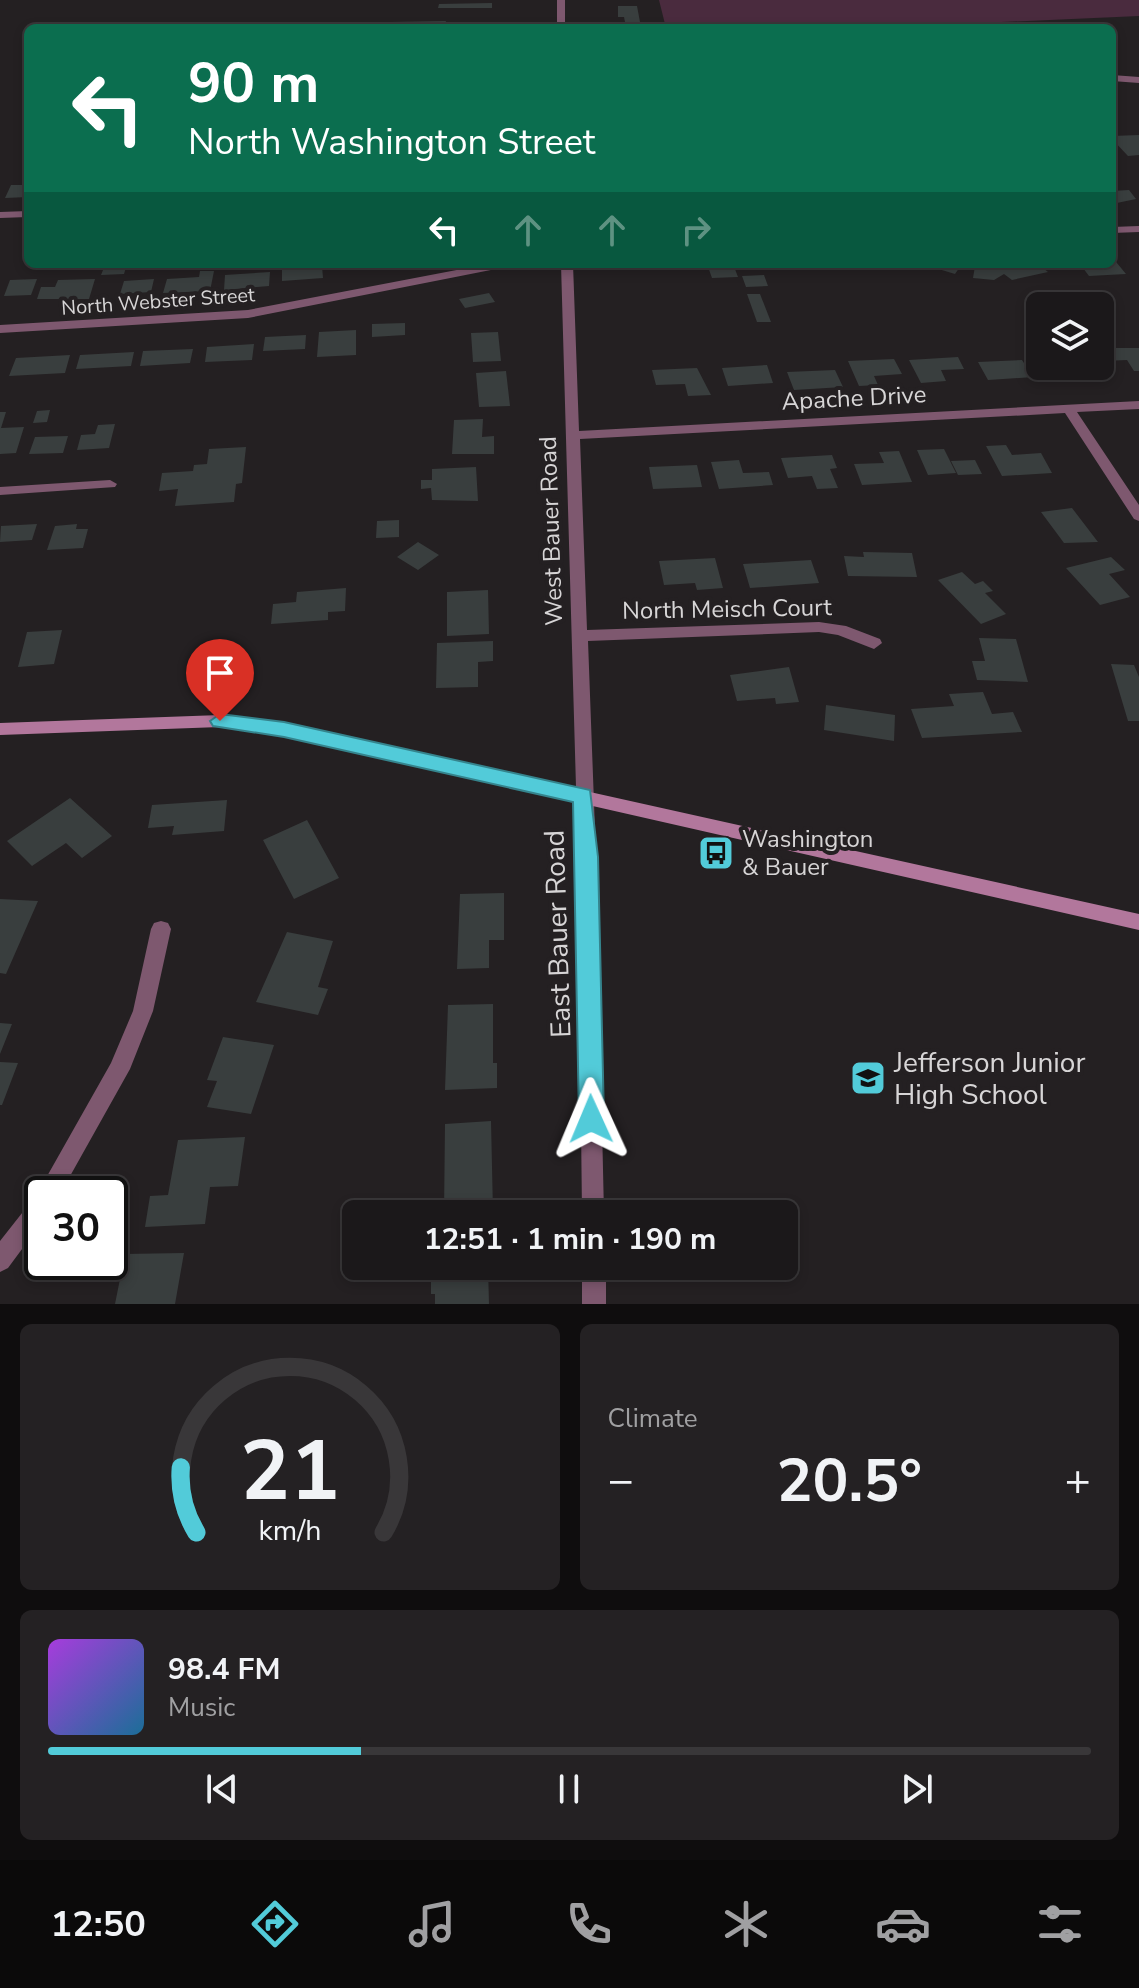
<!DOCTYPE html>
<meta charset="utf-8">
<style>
:root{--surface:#1b181a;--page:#242123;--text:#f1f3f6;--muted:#a0a0a2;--line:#393739;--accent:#52cbd9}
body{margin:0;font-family:"Nunito Sans",sans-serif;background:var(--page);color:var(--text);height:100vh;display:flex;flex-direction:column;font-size:30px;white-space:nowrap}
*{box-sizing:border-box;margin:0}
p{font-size:26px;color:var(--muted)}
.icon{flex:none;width:44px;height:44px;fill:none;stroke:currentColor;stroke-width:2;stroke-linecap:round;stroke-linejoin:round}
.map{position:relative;height:1304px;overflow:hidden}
.drawer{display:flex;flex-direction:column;gap:20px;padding:20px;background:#0f0d0e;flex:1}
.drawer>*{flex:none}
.banner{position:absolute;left:24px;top:24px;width:1092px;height:244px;border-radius:12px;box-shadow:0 4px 12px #0003,0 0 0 2px var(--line);background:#0b6e4f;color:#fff;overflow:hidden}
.tools{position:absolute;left:1026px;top:292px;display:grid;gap:16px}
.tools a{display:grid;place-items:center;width:88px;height:88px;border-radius:12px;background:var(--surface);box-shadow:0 4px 12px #0003,0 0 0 2px var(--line);font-size:40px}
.speed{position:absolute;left:24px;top:1176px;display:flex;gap:16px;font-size:40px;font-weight:700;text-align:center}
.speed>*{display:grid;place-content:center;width:104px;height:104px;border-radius:50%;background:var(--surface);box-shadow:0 4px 12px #0003,0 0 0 2px var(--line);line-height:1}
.speed .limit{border:4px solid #111;border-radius:12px;background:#fff;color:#111}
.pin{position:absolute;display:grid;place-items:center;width:68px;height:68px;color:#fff;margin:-82px -34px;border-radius:50% 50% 50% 0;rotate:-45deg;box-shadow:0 0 8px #0007}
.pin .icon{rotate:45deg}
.me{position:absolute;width:88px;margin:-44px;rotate:359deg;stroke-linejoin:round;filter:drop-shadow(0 0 6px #0008)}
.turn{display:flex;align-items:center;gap:28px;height:168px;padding:0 32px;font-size:36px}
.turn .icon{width:104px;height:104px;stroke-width:2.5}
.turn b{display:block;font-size:56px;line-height:68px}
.lanes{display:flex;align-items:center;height:76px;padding:0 32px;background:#0003;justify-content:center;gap:40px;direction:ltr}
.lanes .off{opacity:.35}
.big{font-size:60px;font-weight:700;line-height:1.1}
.drawer .card{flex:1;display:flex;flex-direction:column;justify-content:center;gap:12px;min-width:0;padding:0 28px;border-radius:12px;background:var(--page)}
.drawer .dial{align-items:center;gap:0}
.dial svg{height:208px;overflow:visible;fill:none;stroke:var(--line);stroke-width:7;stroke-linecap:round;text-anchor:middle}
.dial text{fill:var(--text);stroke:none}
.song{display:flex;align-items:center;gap:24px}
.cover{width:96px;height:96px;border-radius:12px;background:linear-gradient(135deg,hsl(280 70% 55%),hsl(200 70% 35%))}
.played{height:8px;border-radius:4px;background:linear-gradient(90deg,var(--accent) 30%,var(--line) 30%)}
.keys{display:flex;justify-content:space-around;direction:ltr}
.heat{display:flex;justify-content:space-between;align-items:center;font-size:44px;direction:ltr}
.drawer .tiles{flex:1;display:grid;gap:20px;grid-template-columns:1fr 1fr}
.card:last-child{grid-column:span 2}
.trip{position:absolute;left:342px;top:1200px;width:456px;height:80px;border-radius:12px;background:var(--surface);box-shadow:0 4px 12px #0003,0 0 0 2px var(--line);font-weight:700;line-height:80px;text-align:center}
.tabs{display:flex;height:128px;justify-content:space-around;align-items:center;background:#0b0a0a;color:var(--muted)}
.tabs .icon{width:56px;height:56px}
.tabs .on{color:var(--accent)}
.tabs b{font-size:36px;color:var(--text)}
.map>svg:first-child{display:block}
.green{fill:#4a2b3e}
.building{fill:#393e3e}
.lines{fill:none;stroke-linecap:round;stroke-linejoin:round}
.street{fill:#7e586f;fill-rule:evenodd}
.secondary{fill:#b2779c;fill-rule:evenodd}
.route{fill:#52cbd9;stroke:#35848d;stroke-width:2}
.labels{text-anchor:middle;stroke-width:8;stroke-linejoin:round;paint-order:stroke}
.far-street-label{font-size:20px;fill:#d7d5d6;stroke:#242022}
.street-label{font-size:24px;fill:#d7d5d6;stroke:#242022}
.poi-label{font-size:24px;fill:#d7d5d6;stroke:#242022;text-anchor:start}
.near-street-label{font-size:28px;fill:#d7d5d6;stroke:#242022}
.near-poi-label{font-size:28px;fill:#d7d5d6;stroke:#242022;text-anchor:start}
</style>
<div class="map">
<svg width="1139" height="1304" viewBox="0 0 1139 1304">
<rect width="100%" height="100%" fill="#242022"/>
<path class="green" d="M 659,0 L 1139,0 L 1139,16 L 867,28 L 666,28 Z"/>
<path class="building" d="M 492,3 L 492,8 L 438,8 L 439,4 Z
M 618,6 L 637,6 L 640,22 L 625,22 L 624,17 L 618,17 Z
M 446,21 L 445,24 L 390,25 L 390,22 Z
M 1139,135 L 1139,155 L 1128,156 L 1112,139 L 1112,136 Z
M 11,185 L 28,185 L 28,197 L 5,198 Z
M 1129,190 L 1136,199 L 1112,204 L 1112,191 Z
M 1112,257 L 1126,274 L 1089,276 L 1080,264 L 1112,264 Z
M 127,264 L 124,274 L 101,275 L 105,265 Z
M 707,264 L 733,264 L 738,277 L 712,278 Z
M 922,264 L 962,264 L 955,274 Z
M 989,264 L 1038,264 L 1048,272 L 1012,280 L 1004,274 L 994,280 L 973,278 L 975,266 L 995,268 Z
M 322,266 L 323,278 L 282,281 L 282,269 Z
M 200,271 L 214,271 L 210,291 L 163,293 L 167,279 L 199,277 Z
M 270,272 L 269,286 L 224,290 L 225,275 Z
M 764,275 L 768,286 L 746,287 L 742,276 Z
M 37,279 L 31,295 L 4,296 L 10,280 Z
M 95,279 L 89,299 L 37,299 L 41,287 L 55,287 L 58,280 Z
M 154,279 L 151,292 L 120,294 L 124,281 Z
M 489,293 L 495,302 L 465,308 L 459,299 Z
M 747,294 L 760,294 L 771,322 L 757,322 Z
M 405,323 L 405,335 L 372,337 L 372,324 Z
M 356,330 L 356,355 L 317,357 L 319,332 Z
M 498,332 L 501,361 L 473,362 L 471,333 Z
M 306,335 L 305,349 L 263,351 L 265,337 Z
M 254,344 L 252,360 L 205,362 L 207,347 Z
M 1100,348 L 1139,348 L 1139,371 L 1134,371 L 1127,360 L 1104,361 Z
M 193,349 L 190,363 L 140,366 L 143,351 Z
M 134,352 L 131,366 L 76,369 L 80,355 Z
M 70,355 L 65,373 L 9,376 L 16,358 Z
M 958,357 L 964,369 L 941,370 L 946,381 L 921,383 L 909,360 Z
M 894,359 L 902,374 L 874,376 L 878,385 L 859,386 L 848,361 Z
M 1022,360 L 1033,377 L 988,380 L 978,362 Z
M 767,365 L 773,383 L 728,386 L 722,368 Z
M 1071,366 L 1090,366 L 1095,373 L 1077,374 Z
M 697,368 L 711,395 L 688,396 L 685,384 L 656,385 L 652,370 Z
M 835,370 L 843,387 L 794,390 L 787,372 Z
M 506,371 L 510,406 L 479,407 L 476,373 Z
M 50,410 L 47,422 L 33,423 L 37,411 Z
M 0,412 L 6,412 L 1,428 L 24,427 L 16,453 L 0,454 Z
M 483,419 L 482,437 L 494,436 L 494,454 L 452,454 L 454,420 Z
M 115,424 L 109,448 L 77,450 L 81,435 L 95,434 L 98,425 Z
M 68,436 L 63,453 L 29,454 L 35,437 Z
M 1006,445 L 1012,455 L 1041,453 L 1052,473 L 1002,476 L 986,446 Z
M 246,447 L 242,483 L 236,484 L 234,502 L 175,506 L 178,489 L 159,491 L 162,473 L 193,471 L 194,465 L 207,464 L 209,449 Z
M 944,449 L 956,473 L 928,475 L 917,450 Z
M 899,451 L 912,482 L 862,485 L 854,464 L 884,463 L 879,452 Z
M 832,455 L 837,468 L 830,469 L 838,488 L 817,489 L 812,476 L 788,478 L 781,458 Z
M 739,460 L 743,473 L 769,472 L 773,485 L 719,489 L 711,462 Z
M 975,460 L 982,474 L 958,475 L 951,461 Z
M 697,465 L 702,487 L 653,489 L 649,467 Z
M 476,467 L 478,501 L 432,500 L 431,488 L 421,489 L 421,480 L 432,480 L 432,469 Z
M 1072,508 L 1098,542 L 1064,543 L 1041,512 Z
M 399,520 L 399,537 L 376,538 L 377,521 Z
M 37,524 L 32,540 L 0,542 L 1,526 Z
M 77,524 L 76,529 L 88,529 L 83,548 L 47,550 L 55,526 Z
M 418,542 L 439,555 L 418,570 L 397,557 Z
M 863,552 L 912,553 L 917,577 L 848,576 L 844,556 L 864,557 Z
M 1111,557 L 1125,570 L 1109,574 L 1130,597 L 1100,605 L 1066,568 Z
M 715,558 L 723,588 L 697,590 L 695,583 L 664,585 L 659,561 Z
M 811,560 L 819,583 L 750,588 L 743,564 Z
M 962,572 L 975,584 L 983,581 L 993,591 L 985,593 L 1006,614 L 981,624 L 938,580 Z
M 346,588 L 345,611 L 328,612 L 328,620 L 271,624 L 273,604 L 296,602 L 297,592 Z
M 488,590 L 489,634 L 447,636 L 447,592 Z
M 62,630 L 54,664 L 18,667 L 27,632 Z
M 979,638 L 1016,639 L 1028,682 L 977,680 L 972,661 L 985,661 Z
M 493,641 L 493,661 L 478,662 L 478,687 L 436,688 L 437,643 Z
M 1111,664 L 1134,665 L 1139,677 L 1139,721 L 1128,721 Z
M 789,667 L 799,702 L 776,704 L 775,698 L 737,701 L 730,675 Z
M 983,692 L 992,714 L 1013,712 L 1022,732 L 922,738 L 911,709 L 954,706 L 949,694 Z
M 826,705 L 895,715 L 894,741 L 824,730 Z
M 70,798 L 112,836 L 82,858 L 66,843 L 32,866 L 7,841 Z
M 227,800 L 224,831 L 172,835 L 174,826 L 148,828 L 152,805 Z
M 307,820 L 339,878 L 294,899 L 263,840 Z
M 504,893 L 504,940 L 489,940 L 489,968 L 457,969 L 460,894 Z
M 0,899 L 38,901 L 6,974 L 0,973 Z
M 287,932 L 333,941 L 318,987 L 328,989 L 318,1015 L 256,1002 Z
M 493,1004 L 493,1063 L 497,1063 L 497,1088 L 445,1090 L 448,1005 Z
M 0,1023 L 12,1024 L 0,1054 Z
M 223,1037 L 274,1045 L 251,1114 L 207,1107 L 217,1081 L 207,1080 Z
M 0,1062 L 18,1063 L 2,1105 L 0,1105 Z
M 491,1121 L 493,1212 L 444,1214 L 445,1124 Z
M 245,1137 L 238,1186 L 210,1187 L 205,1224 L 145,1227 L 150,1196 L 168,1195 L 178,1140 Z
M 184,1253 L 175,1304 L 115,1304 L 125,1254 Z
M 431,1266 L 488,1266 L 489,1304 L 435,1304 L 435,1294 L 431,1294 Z"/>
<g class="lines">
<path class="street" d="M 557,0 L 565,0 L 565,28 L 557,28 Z
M 1112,75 L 1139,77 L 1139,83 L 1112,81 Z
M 28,211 L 28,217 L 0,218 L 0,212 Z
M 1139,226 L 1139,232 L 1112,233 L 1112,227 Z
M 488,264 L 512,264 L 506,267 L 248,318 L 0,333 L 0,325 L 248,310 Z
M 561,264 L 573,264 L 579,431 L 1139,401 L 1139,409 L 1077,412 L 1139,505 L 1139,521 L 1134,519 L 1065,413 L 580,439 L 587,630 L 819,622 L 846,626 L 880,639 L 882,643 L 874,649 L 838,635 L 819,632 L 588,641 L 596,857 L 604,1214 L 582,1214 L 578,857 Z
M 110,480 L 117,484 L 115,487 L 0,495 L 0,487 Z
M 161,921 L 168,923 L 171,929 L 153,1011 L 130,1069 L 60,1194 L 42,1194 L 42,1222 L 8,1268 L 0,1272 L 0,1241 L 37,1194 L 111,1063 L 133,1011 L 151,929 L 154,923 Z
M 582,1266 L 606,1266 L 606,1304 L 582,1304 Z"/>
<path class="secondary" d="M 220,715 L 284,724 L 1139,914 L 1139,930 L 284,736 L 220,727 L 0,735 L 0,723 Z"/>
</g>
<path class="route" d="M 220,714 L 284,722 L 590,790 L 598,857 L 604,1119 L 600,1127 L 591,1131 L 583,1127 L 579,1119 L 573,802 L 284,737 L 213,726 L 210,721 Z"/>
<defs>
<symbol id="bus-square" viewBox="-11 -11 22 22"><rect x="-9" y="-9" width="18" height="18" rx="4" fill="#52cbd9" stroke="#242022"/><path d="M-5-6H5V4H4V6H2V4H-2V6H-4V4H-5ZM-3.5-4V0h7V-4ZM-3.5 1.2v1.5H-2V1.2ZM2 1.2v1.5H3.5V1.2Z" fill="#111"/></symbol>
<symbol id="school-square" viewBox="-11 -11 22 22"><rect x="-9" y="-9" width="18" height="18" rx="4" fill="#52cbd9" stroke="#242022"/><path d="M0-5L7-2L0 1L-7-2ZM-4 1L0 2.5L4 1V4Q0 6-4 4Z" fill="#111"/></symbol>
</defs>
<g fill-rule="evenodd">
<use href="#bus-square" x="696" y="833" width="40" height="40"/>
<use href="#school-square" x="848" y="1058" width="40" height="40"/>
</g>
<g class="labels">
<g class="far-street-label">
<text transform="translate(158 301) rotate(-4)" y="7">North Webster Street</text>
</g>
<g class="street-label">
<text transform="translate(854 398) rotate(-3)" y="8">Apache Drive</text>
<text transform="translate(551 531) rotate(-92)" y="8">West Bauer Road</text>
<text transform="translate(727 609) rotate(-1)" y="8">North Meisch Court</text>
</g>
<g class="poi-label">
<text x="742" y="847">Washington<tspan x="742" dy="28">&amp; Bauer</tspan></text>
</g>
<g class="near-street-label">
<text transform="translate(557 934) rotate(-92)" y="10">East Bauer Road</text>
</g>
<g class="near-poi-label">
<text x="894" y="1072">Jefferson Junior<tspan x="894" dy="32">High School</tspan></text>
</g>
</g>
</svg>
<div class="tools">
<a><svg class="icon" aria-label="layers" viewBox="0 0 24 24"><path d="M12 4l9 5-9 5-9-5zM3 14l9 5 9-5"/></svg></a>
</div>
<div class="speed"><div class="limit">30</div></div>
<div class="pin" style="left:220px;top:721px;background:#d93025"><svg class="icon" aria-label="arrive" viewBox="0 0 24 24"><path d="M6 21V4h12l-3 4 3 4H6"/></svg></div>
<svg class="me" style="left:591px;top:1119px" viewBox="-20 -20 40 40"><path d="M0-17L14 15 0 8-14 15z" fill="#52cbd9" stroke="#fff" stroke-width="4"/></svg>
<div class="trip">12:51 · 1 min · 190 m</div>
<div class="banner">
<div class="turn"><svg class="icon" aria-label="left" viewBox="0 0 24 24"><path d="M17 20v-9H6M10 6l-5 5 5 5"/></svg><div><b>90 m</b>North Washington Street</div></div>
<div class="lanes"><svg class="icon" aria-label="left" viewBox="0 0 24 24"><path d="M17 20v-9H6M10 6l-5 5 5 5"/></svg><svg class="icon off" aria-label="ahead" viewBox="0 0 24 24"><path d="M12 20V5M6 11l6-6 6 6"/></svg><svg class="icon off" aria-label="ahead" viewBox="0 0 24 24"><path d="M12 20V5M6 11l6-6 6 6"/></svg><svg class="icon off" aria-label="right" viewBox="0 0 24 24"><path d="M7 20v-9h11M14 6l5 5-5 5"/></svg></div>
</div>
</div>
<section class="drawer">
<div class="tiles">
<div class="card dial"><svg viewBox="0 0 100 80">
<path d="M14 69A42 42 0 1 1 86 69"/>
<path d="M14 69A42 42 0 0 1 8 44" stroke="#52cbd9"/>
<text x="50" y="56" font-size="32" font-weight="700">21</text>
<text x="50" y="72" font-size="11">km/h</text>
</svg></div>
<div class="card"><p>Climate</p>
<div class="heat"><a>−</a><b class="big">20.5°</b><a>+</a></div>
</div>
<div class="card">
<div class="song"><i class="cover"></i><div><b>98.4 FM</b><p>Music</p></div></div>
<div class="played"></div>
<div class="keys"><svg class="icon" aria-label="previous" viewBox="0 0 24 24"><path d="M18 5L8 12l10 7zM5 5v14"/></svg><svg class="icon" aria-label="pause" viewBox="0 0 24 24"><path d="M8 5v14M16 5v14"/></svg><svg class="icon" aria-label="next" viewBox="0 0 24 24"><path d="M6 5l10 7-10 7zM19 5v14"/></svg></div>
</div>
</div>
</section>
<nav class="tabs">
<b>12:50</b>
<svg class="icon on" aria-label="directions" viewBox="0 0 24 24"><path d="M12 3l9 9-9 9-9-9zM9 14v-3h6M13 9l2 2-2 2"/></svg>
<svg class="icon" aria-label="music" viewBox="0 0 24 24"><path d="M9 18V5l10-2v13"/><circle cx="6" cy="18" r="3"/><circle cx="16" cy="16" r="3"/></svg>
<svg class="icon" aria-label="phone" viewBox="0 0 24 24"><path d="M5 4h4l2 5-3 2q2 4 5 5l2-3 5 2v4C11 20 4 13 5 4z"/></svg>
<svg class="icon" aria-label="climate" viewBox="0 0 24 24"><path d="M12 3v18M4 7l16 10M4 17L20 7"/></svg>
<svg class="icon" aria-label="car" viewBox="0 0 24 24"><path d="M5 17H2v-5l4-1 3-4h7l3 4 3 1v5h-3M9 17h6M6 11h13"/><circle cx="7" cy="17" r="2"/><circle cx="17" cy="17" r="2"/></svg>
<svg class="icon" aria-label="filters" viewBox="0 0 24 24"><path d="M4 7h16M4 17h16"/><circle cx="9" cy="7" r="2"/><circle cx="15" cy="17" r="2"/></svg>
</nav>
